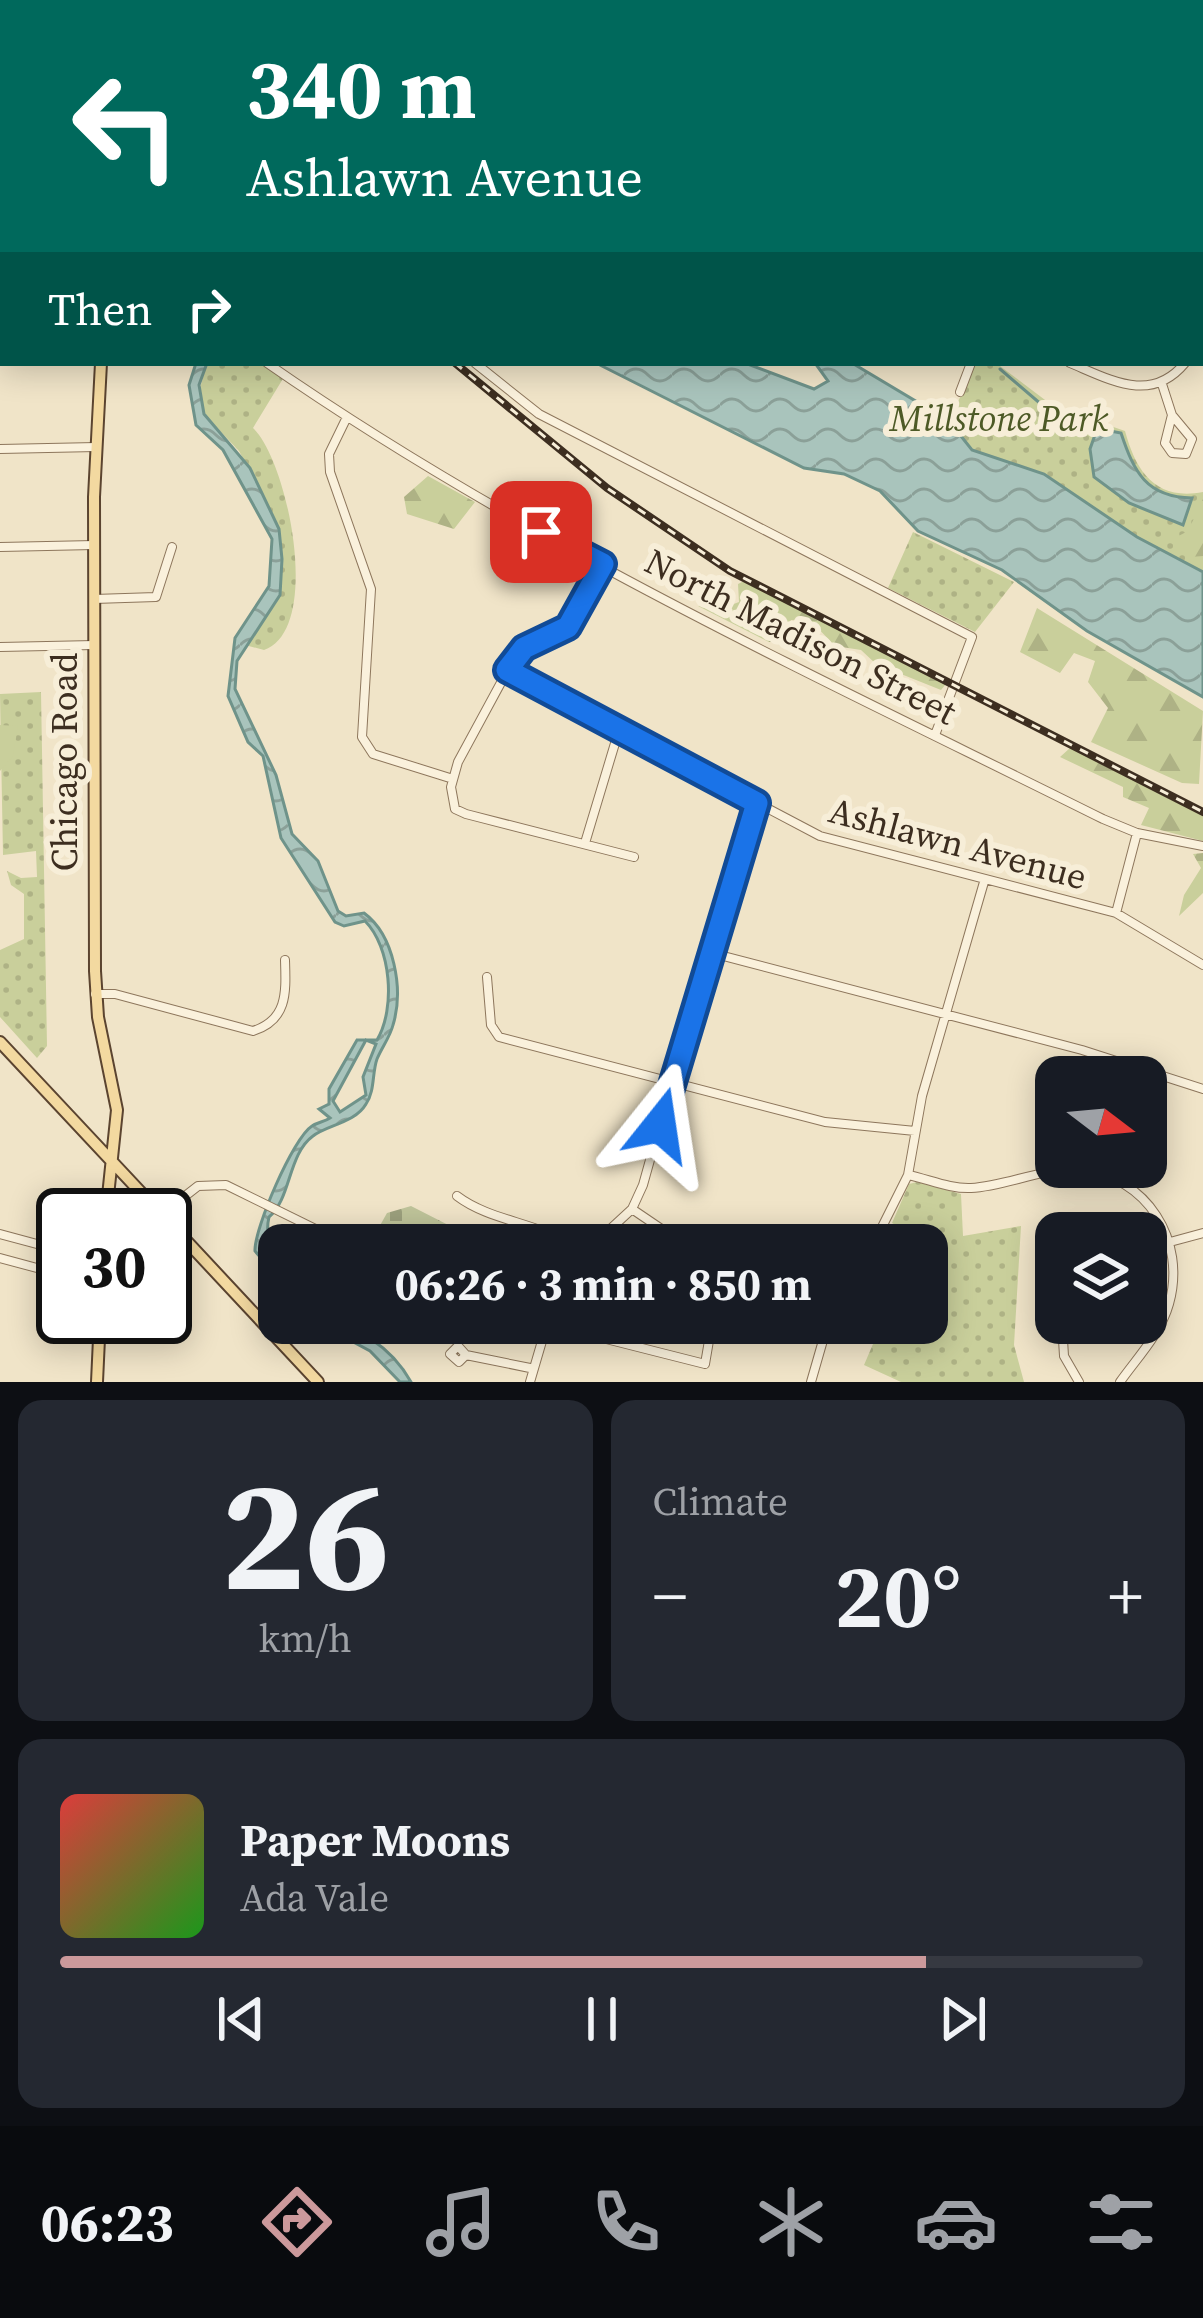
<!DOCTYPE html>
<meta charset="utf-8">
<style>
:root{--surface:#171b24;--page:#242831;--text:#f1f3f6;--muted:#9ea1a6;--line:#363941;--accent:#cc999b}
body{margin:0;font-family:"Source Serif 4",serif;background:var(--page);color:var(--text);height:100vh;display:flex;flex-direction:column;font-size:45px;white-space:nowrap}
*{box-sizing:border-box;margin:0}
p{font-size:39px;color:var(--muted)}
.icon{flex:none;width:66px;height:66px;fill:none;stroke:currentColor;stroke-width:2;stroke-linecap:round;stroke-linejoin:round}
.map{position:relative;height:1382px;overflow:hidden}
.details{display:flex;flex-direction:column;gap:18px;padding:18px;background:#0d0f14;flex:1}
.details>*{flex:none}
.top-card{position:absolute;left:0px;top:0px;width:1203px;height:366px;box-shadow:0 6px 30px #0003;background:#00695c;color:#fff;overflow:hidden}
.needle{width:78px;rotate:106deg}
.buttons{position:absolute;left:1035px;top:1056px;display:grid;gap:24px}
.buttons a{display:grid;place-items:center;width:132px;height:132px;border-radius:24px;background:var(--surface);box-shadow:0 6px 30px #0003;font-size:60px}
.speed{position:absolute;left:36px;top:1188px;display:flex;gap:24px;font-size:60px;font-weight:700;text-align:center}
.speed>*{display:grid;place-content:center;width:156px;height:156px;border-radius:50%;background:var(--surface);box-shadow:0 6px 30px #0003;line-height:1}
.speed .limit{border:6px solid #111;border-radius:18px;background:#fff;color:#111}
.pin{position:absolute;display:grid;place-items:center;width:102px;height:102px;color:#fff;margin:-51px;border-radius:24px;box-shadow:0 6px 18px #0006}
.me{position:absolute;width:132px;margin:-66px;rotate:15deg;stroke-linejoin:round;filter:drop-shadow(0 0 9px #0008)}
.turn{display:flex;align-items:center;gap:42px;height:252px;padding:0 48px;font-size:54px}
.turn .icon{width:156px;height:156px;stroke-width:2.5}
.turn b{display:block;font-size:84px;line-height:102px}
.then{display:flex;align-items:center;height:114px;padding:0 48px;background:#0003;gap:24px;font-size:45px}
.big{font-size:90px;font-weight:700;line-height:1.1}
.details .card{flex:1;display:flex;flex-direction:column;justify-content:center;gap:18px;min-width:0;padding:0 42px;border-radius:24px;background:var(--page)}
.details .dial{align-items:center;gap:0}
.dial b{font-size:156px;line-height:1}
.song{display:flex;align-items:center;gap:36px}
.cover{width:144px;height:144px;border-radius:18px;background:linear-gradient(135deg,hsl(0 70% 55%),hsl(120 70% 35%))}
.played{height:12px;border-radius:6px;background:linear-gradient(90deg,var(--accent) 80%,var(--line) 80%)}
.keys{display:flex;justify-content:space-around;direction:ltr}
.heat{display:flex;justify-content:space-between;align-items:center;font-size:66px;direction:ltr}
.details .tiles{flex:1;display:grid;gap:18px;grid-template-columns:1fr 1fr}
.card:last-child{grid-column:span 2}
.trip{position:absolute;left:258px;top:1224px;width:690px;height:120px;border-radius:24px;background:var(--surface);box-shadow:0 6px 30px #0003;font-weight:700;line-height:120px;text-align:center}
.tab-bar{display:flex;height:192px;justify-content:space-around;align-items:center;background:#090b0e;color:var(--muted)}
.tab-bar .icon{width:84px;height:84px}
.tab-bar .active{color:var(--accent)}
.tab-bar b{font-size:54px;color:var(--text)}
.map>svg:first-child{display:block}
.grass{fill:url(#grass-dots)}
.forest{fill:url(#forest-firs)}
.cemetery{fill:url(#cemetery-stones)}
.garden{fill:#c9cf9b}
.water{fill:url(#water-waves);stroke:#6f938a;stroke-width:3;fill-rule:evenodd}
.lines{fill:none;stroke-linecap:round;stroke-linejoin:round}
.stream{stroke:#6f938a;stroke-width:3}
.minor-casing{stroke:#8d765c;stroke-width:10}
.major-casing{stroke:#5b4430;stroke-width:14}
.minor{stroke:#faf1dc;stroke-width:8}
.major{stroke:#f3d9a0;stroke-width:10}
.rail-casing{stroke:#3d2e20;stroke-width:8}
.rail{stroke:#f7eed8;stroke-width:3;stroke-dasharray:9;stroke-linecap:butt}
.route-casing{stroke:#114b97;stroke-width:30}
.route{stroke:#1a73e8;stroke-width:21}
.labels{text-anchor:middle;stroke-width:12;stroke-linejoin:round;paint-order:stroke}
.park-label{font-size:36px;font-style:italic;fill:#4d5a26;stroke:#f7eed8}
.street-label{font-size:36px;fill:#3d2e20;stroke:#f7eed8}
</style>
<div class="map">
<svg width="1203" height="1382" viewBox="0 0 1203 1382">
<defs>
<pattern id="grass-dots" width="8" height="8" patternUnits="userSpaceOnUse" patternTransform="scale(3)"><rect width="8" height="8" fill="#c9cf9b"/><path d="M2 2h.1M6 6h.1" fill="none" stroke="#aeb285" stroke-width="1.8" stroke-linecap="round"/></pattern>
<pattern id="forest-firs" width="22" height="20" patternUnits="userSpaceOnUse" patternTransform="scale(3)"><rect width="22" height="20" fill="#c9cf9b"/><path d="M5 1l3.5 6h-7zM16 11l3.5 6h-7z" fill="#aeb285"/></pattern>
<pattern id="cemetery-stones" width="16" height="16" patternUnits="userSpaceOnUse" patternTransform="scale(3)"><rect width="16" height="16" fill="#bfc49a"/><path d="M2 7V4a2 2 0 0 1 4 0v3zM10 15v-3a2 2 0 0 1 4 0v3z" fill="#9ca07d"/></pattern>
<pattern id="water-waves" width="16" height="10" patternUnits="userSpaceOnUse" patternTransform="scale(3)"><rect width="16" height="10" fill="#a9c4bc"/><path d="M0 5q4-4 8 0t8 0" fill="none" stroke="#8ba098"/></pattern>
</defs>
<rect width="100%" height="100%" fill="#f0e4c8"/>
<path class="grass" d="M 207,363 L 263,363 L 284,377 L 253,428 C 288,461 323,629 264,650 L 245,645 L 277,602 L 271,511 L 239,451 L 204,414 L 199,392 Z
M 976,363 L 996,363 L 1053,406 L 1125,431 C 1136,472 1156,501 1203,492 L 1203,572 L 1137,537 L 1044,474 L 972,450 L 949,421 Z
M 913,532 L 1014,582 L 975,632 L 888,588 Z
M 41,692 L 47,1046 L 37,1058 L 0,1017 L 0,950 L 24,939 L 24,894 L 11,885 L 7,871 L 21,878 L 37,877 L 36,851 L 3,855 L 0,694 Z
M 917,1182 L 961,1194 L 963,1236 L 1021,1226 L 1014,1345 L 1024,1382 L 901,1382 L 864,1365 L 882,1323 L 927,1323 L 929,1245 L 892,1223 L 909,1184 Z"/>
<path class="forest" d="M 428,476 L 475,502 L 454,529 L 407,514 L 404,497 Z
M 1203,499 L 1203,556 L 1190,557 L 1169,541 L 1188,531 Z
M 744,581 L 946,684 L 941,690 L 876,664 L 861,650 L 835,646 L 811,621 L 791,620 L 776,642 L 769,642 L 698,606 L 723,608 L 739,602 L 738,584 Z
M 1037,608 L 1203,711 L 1199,784 L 1182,783 L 1091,742 L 1108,708 L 1088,682 L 1095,661 L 1074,653 L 1060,673 L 1020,652 Z
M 1070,748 L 1203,816 L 1203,841 L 1141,825 L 1149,808 L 1123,797 L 1123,787 L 1060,757 Z
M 1203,853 L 1203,893 L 1179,916 L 1184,895 L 1201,868 L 1193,854 Z"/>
<path class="cemetery" d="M 411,1206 L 460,1231 L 452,1245 L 369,1245 L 387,1213 Z
M 358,1323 L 410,1323 L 398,1344 Z"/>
<path class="garden" d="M 0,725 L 18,726 L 13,756 L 0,771 Z"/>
<path class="water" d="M 196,363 L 207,363 L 199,385 L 204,414 L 250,468 L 279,529 L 282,559 L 280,595 L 237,661 L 235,689 L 276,775 L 292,834 L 318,861 L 338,911 L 346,916 L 364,913 C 394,935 404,989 393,1025 C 390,1037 382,1047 377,1059 C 372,1073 375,1091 366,1104 C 355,1123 327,1125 313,1136 C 288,1154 291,1199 269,1217 C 263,1243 279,1255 279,1279 L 255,1251 C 254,1229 293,1138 312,1126 C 318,1122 324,1122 330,1118 L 319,1109 L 329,1104 L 329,1089 L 357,1040 L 377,1040 C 396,1008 391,947 365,921 L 344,926 L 335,922 L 281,838 L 263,756 L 248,742 L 228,696 L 235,638 L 269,586 L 272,539 L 223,450 L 196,425 L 189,385 ZM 366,1040 L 376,1044 L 363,1077 L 366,1095 L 340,1112 L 333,1101 Z
M 596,363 L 745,363 L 814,389 L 828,381 L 815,363 L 852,363 L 949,421 L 972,450 L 1044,474 L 1137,537 L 1203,572 L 1203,697 L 1087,631 L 1002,570 L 918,531 L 880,491 L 844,474 L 804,468 Z
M 1105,430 L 1121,433 C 1134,472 1146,497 1192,498 L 1183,525 L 1129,503 L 1094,477 L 1090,449 L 1096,432 Z
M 318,1323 C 357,1323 392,1348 411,1382 L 400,1382 L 370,1351 Z"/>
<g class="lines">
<path class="stream" d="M 1000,369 L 1042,405 L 1105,430"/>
<defs>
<path id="minor" d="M 18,0 L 21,3
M 160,0 L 162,3
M 1120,0 L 1128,3
M 200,3 L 203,0
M 621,3 L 622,0
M 1186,3 L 1187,0
M 1200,33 L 1203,35
M 0,181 L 3,178
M 1200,273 L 1203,274
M 0,299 L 3,302
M 0,320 L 3,317
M 1200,332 L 1203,326
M 0,351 L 3,351
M 267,363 C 527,544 820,678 1103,819 L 1137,833 L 1203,846
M 475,363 L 539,414 L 972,637 L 935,735
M 1070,363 C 1111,380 1151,404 1185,363
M 1162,384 L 1172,415 L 1165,443 L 1172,453 L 1186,454 L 1192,439 L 1172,415
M 960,392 L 971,363
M 346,419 L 329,454 L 330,472 L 371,589 L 362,737 L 373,754 L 453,779
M 0,449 L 96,447
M 0,547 L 94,545
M 603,564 L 568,627 L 517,653 L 458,762 L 451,787 L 455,809 L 466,814 L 634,857
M 94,599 L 156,597 L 172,547
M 0,647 L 94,645
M 507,671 L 820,836 L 1116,913 L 1203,965
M 585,843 L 619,730
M 1116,913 L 1137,833
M 708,952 L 1082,1050 L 1203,1089
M 487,977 L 491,1025 L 499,1037 L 825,1122 L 915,1131
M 95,994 L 115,994 L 253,1031 C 288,1020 286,992 285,960
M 908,1175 C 928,1179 950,1189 971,1188 C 1008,1186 1043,1167 1080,1170 C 1147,1176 1187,1241 1169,1304 C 1161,1333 1137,1358 1120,1382
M 457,1196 C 490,1221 536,1222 571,1245
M 632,1209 L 685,1245
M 162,1214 L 198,1186 L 226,1185 L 348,1245
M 0,1234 L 63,1251
M 1170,1242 L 1203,1233
M 593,1245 L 632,1209 L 643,1185 L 708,952 L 757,803
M 873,1245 L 908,1175 L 922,1096 L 984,882
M 0,1258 L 63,1275
M 1062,1323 L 1064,1356 L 1079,1382
M 547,1324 L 705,1364 L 712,1323
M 466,1355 L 459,1362 L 450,1354 L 458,1346 L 466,1355 L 530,1368
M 530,1382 L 547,1324
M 811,1382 L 828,1323"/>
<path id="major" d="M 773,0 L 777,3
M 38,3 L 41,0
M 0,38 L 3,35
M 0,132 L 3,138
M 1200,190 L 1203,190
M 101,363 L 94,497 L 95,971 L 98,1017 L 117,1110 L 106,1215
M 0,1042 L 162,1215
M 165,1218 L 318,1382
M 97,1382 L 100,1317"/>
</defs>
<use href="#minor" class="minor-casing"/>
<use href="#major" class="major-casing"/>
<use href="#minor" class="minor"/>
<use href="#major" class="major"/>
<defs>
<path id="rail" d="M 138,0 L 141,3
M 455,363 L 607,488 L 730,571 L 1203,812"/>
</defs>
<use href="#rail" class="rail-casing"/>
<use href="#rail" class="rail"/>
</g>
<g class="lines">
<defs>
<path id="route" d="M 541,532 L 603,564 L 568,627 L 524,648 L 507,670 L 757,803 L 660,1125"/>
</defs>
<use href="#route" class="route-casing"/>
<use href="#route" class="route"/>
</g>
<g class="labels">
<g class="park-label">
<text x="999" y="431">Millstone Park</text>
</g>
<g class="street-label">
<text transform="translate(801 636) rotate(27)" y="13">North Madison Street</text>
<text transform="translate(64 762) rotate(-90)" y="13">Chicago Road</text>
<text transform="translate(958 843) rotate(15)" y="13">Ashlawn Avenue</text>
</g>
</g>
</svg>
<div class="buttons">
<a><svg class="needle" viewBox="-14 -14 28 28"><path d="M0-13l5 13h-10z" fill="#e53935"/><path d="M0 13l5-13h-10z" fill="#9ea1a6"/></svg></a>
<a><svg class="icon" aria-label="layers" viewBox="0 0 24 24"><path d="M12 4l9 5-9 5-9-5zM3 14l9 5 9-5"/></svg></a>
</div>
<div class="speed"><div class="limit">30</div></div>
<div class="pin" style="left:541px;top:532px;background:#d93025"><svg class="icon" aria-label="arrive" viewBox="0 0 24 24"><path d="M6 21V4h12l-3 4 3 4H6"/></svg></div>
<svg class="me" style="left:660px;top:1125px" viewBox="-20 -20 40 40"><path d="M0-17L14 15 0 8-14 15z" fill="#1a73e8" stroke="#fff" stroke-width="4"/></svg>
<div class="trip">06:26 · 3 min · 850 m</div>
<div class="top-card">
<div class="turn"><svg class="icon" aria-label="left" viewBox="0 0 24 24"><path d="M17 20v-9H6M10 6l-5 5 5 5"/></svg><div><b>340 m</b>Ashlawn Avenue</div></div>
<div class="then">Then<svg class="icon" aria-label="right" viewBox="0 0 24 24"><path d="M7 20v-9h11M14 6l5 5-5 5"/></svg></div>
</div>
</div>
<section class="details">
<div class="tiles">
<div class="card dial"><b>26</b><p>km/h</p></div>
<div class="card"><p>Climate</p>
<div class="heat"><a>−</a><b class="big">20°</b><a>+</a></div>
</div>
<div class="card">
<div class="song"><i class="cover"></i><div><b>Paper Moons</b><p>Ada Vale</p></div></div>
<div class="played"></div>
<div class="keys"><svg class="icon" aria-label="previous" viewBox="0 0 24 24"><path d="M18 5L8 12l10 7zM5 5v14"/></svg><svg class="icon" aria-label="pause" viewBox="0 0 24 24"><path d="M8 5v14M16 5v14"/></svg><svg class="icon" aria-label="next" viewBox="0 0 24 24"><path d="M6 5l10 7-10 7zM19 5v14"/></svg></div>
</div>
</div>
</section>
<nav class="tab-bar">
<b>06:23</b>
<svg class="icon active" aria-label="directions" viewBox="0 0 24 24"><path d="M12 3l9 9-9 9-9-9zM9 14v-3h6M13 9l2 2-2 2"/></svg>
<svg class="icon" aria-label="music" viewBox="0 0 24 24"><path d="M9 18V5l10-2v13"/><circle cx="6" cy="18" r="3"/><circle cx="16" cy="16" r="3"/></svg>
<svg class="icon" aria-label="phone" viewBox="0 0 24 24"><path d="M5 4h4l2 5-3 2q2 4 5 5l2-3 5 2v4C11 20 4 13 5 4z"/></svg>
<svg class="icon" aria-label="climate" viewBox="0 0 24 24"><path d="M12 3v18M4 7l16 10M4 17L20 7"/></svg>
<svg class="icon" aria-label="car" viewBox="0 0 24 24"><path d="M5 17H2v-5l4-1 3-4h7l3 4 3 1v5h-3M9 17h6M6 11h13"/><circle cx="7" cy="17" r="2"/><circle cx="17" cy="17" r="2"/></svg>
<svg class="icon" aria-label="filters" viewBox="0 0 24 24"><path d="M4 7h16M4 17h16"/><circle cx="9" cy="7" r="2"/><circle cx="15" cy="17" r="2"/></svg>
</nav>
